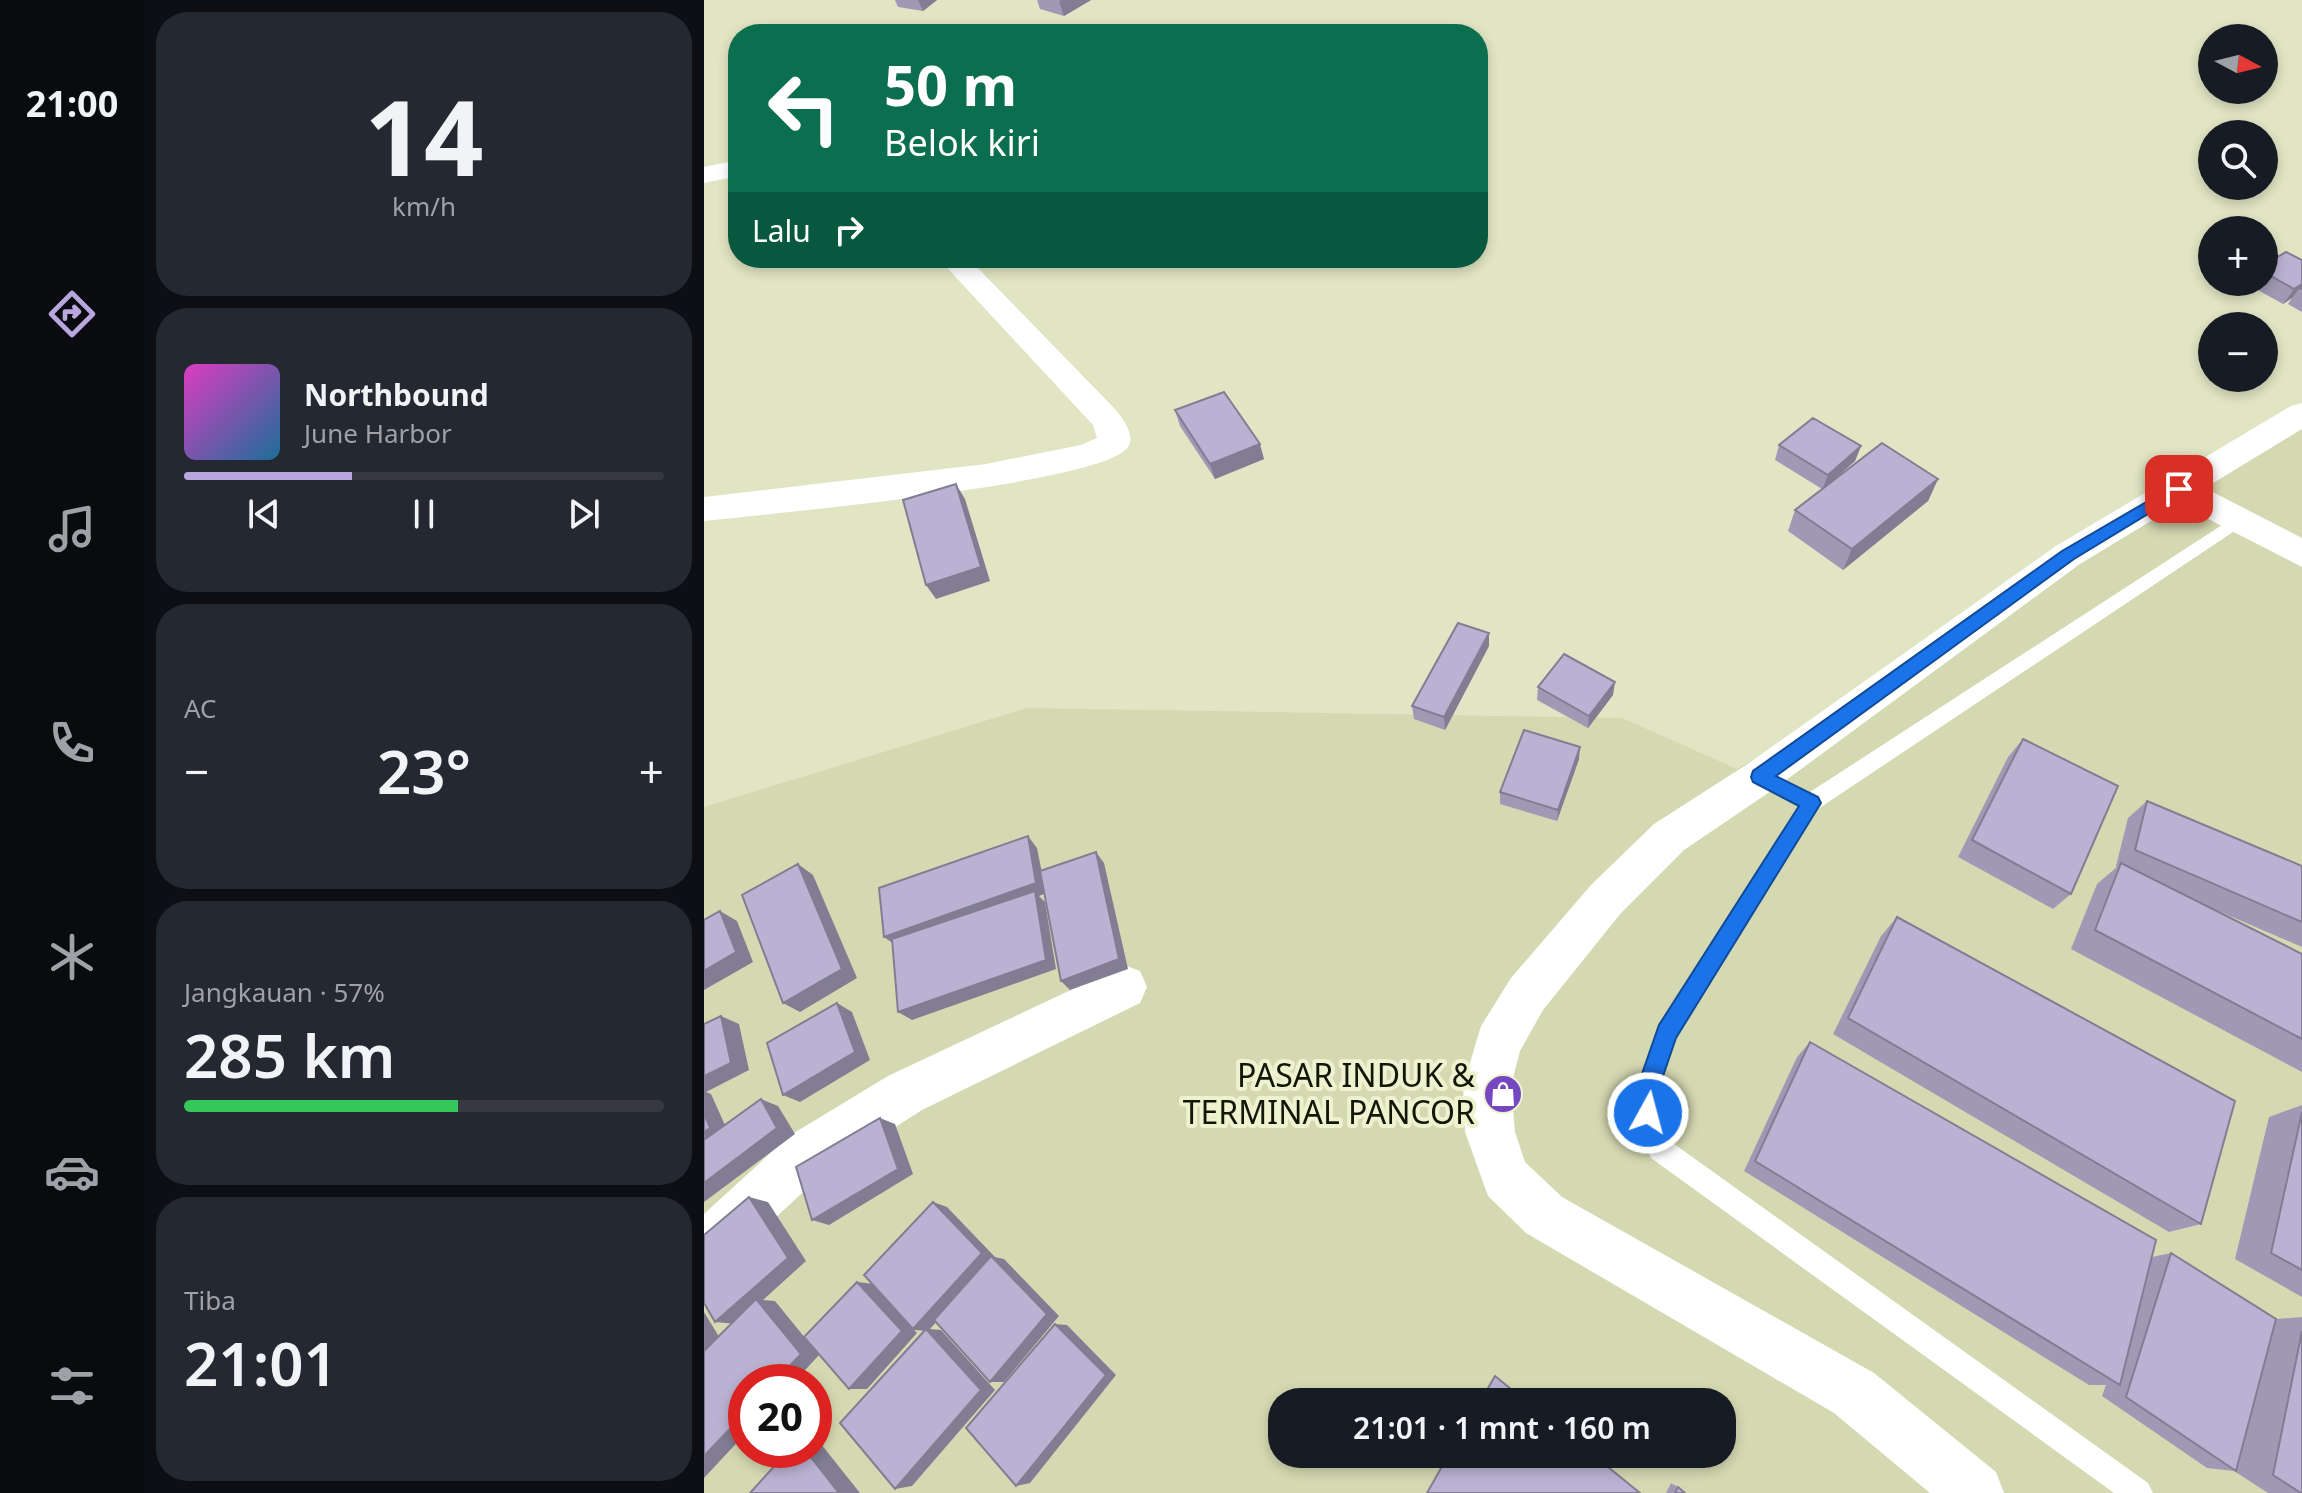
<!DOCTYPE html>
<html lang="id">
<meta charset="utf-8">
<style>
:root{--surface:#171b24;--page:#242831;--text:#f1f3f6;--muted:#9ea1a6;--line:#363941;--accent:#b9a6de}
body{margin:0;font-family:"Noto Sans",sans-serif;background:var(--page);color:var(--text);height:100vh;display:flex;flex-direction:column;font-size:30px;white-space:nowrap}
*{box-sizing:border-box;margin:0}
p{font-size:26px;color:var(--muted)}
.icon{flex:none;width:44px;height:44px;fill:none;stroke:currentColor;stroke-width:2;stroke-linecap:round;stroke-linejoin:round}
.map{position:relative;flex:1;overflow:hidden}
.drawer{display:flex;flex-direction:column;gap:12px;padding:12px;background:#0d0f14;width:560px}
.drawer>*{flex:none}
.top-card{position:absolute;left:24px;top:24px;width:760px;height:244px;border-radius:32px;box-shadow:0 4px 12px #0003;background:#0b6e4f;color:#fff;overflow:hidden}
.needle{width:52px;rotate:97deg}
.controls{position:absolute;left:1494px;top:24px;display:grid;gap:16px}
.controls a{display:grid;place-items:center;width:80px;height:80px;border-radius:50%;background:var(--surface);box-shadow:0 4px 12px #0003;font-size:40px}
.speed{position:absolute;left:24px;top:1364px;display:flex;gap:16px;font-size:40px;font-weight:700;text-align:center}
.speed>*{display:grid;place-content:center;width:104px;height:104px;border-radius:50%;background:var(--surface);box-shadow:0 4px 12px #0003;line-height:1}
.speed .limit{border:12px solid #d22;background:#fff;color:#111}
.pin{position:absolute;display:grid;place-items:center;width:68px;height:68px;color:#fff;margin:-34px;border-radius:16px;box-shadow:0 4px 12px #0006}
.me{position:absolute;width:88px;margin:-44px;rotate:7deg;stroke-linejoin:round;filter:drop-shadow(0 0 6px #0008)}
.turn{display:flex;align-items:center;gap:28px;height:168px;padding:0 24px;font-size:36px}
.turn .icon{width:104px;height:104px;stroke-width:2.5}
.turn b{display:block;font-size:56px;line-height:68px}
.then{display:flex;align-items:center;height:76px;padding:0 24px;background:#0003;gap:16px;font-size:30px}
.big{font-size:60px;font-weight:600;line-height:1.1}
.drawer .card{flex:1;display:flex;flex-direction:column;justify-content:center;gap:12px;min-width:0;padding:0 28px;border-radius:32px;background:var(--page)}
.drawer .dial{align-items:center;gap:0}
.dial b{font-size:104px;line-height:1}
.song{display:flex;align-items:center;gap:24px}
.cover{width:96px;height:96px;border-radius:12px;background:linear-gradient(135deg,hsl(310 70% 55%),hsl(200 70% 35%))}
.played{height:8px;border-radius:4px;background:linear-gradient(90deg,var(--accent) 35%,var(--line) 35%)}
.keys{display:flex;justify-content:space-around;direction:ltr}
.heat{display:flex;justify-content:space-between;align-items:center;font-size:44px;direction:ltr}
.charge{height:12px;border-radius:6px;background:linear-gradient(90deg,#34c759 57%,var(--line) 0)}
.trip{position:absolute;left:564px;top:1388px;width:468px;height:80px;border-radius:32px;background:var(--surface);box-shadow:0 4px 12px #0003;font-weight:600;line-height:80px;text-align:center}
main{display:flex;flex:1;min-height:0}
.dock{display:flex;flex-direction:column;width:144px;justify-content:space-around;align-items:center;background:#090b0e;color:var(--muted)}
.dock .icon{width:56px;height:56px}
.dock .selected{color:var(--accent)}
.dock b{font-size:36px;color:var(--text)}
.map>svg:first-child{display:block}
.built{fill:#d5d9b1;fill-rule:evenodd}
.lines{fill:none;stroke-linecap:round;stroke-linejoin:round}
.lane{fill:#fff;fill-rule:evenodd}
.street{fill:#fff;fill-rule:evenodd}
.wall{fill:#a099b5}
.shaded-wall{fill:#827d93}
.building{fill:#bab2d2;stroke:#827d93;stroke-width:2}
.route{fill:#1a73e8;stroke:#114b97;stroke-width:2}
.labels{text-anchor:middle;stroke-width:8;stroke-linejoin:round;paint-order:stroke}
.near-poi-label{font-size:32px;fill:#15160a;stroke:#eef2cf;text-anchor:end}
</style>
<main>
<nav class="dock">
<b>21:00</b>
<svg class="icon selected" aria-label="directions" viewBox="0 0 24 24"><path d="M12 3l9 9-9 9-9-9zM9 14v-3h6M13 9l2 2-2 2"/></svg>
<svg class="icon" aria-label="music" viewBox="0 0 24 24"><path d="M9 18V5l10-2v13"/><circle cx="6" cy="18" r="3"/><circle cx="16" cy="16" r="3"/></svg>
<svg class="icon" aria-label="phone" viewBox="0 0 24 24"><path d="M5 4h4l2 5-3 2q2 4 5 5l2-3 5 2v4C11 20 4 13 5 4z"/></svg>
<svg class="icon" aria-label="climate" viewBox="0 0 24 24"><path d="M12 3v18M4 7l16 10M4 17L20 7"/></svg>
<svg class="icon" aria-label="car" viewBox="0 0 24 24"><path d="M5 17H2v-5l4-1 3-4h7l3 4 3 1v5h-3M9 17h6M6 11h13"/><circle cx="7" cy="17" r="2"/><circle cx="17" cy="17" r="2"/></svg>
<svg class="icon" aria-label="filters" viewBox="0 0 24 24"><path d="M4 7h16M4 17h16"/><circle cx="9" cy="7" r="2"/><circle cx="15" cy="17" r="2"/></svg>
</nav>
<section class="drawer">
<div class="card dial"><b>14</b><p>km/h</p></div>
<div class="card">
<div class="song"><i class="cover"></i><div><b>Northbound</b><p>June Harbor</p></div></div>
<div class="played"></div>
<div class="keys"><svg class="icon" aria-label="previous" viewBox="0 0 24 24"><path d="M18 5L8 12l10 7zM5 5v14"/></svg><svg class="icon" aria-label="pause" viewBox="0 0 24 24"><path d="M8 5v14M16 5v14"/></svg><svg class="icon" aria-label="next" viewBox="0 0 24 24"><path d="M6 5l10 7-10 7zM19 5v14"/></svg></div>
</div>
<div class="card"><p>AC</p>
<div class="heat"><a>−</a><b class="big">23°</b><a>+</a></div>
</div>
<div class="card"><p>Jangkauan · 57%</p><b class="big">285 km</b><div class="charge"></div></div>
<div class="card"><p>Tiba</p><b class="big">21:01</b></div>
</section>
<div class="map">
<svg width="1598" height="1493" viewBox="0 0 1598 1493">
<rect width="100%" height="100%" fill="#e1e5c3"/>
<path class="built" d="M 1598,426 L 1598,1493 L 0,1493 L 0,807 L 323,708 L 918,718 L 1033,769 ZM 42,1382 L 110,1382 L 110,1450 L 42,1450 ZM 578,1402 L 1018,1402 L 1018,1454 L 578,1454 Z"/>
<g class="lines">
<path class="lane" d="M 1535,514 L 1541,516 L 1544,520 L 1541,524 L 1114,809 L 973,1038 L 955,1091 L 956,1113 L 966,1141 L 1444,1483 L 1449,1493 L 1410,1493 L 947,1158 L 932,1113 L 931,1091 L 955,1024 L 1094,806 L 1049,783 L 1046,777 L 1049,771 L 1056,768 L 1063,771 L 1106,792 Z"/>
<path class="street" d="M 34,160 L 34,176 L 0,183 L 0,167 Z
M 234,258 L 264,258 L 411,409 C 419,419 432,435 424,447 C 401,484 60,514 0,521 L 0,497 L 282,464 L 377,445 L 393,438 L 389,425 Z
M 1598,403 L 1598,429 L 1501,488 L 1598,538 L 1598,567 L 1475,504 L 1376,564 L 1070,789 L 980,850 L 917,913 L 839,1010 L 816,1051 L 807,1086 L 811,1132 L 821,1162 L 858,1197 L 1170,1373 L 1292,1472 L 1300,1493 L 1226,1493 L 1130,1413 L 822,1233 L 784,1196 L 761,1132 L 759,1086 L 777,1026 L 807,978 L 887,885 L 950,824 L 1042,765 L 1352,546 L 1587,406 Z
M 420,965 L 436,971 L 443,987 L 436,1003 L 218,1110 L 121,1172 L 18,1267 L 0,1275 L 0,1214 L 85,1136 L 184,1076 Z"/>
</g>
<path class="wall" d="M 191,0 L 233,0 L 219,11 L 194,7 Z
M 333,0 L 387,0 L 360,16 L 336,9 Z
M 1598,260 L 1598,312 L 1584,304 L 1588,298 L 1579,304 L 1543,284 L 1545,282 L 1560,282 L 1560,265 Z
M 471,410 L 560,459 L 511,479 L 476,426 Z
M 1075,445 L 1157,446 L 1151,461 L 1125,484 L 1234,479 L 1224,501 L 1139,570 L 1084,531 L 1091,510 L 1118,489 L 1071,460 Z
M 785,646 L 741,730 L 710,719 L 708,706 Z
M 834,687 L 909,695 L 884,728 L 833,700 Z
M 1319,739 L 1367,894 L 1349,909 L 1254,857 L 1304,757 Z
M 875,759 L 853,821 L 796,804 L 796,792 Z
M 1443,801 L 1598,866 L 1598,947 L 1491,901 L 1598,954 L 1598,1072 L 1367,949 L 1393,884 L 1413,867 L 1412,866 L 1424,818 Z
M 1193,917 L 1497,1224 L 1465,1232 L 1129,1034 L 1177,936 Z
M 1106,1042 L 1448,1257 L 1467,1253 L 1572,1319 L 1598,1317 L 1598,1493 L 1564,1493 L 1530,1471 L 1503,1468 L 1398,1396 L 1402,1385 L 1385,1385 L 1040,1171 L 1093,1057 Z
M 1598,1105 L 1598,1297 L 1531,1259 L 1565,1117 Z
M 967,1483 L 974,1487 L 981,1493 L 962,1493 Z"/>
<path class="shaded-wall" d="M 214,0 L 233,0 L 219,11 Z
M 358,0 L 387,0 L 360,16 L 355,1 Z
M 292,258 L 338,258 L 295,266 Z
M 1598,284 L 1598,290 L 1595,289 L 1588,298 L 1579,304 L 1590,289 Z
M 556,444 L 560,459 L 511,479 L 506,464 Z
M 1157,446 L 1151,461 L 1118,490 L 1124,475 Z
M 1234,479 L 1224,501 L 1139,570 L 1148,549 Z
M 252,484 L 261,499 L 286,581 L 232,599 L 222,585 Z
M 785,633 L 785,646 L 741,730 L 740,717 Z
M 911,682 L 909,695 L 884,728 L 885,716 Z
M 876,747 L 875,759 L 853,821 L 854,810 Z
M 324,836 L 333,848 L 342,893 L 335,896 L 341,902 L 352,969 L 208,1020 L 194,1012 L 193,946 L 180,937 Z
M 392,852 L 400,863 L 424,969 L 366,990 L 357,981 Z
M 94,864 L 109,875 L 153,978 L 96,1012 L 79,1003 Z
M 16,911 L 33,921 L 49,962 L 0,990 L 0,971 Z
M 133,1003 L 148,1012 L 166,1060 L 96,1102 L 79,1095 Z
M 17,1016 L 35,1024 L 45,1070 L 2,1092 L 7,1094 L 25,1134 L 0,1151 L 0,1076 Z
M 57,1099 L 74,1106 L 91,1134 L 0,1202 L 0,1183 Z
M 176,1118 L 191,1124 L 209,1174 L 125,1225 L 108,1220 Z
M 45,1197 L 64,1202 L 102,1261 L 59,1300 L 71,1301 L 115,1355 L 90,1382 L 70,1382 L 32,1324 L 11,1322 Z
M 229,1202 L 243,1207 L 291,1257 L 300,1259 L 355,1316 L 300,1382 L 286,1382 L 289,1258 L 226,1329 L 237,1330 L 291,1390 L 208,1486 L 191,1489 L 224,1331 L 210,1330 L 213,1333 L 163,1389 L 145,1389 L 153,1282 L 170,1284 Z
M 0,1312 L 20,1345 L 0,1364 Z
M 351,1324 L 363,1325 L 412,1375 L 326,1483 L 312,1486 Z
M 42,1412 L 42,1433 L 0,1478 L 0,1456 Z
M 113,1439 L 156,1493 L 135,1493 L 101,1450 L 110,1450 L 110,1440 Z"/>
<path class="building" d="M 1582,252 L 1598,260 L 1598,284 L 1590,289 L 1560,272 L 1560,265 Z
M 520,392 L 556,444 L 506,464 L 471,410 Z
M 1109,418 L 1157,446 L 1124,475 L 1075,445 Z
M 1178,443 L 1234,479 L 1148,549 L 1091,510 Z
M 252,484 L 277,567 L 222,585 L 199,500 Z
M 754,623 L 785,633 L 740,717 L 708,706 Z
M 860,654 L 911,682 L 885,716 L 834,687 Z
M 820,730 L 876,747 L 854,810 L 796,792 Z
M 1319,739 L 1414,786 L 1367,894 L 1268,840 Z
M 1443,801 L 1598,866 L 1598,922 L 1431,850 Z
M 324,836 L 332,883 L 180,937 L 175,888 Z
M 392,852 L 415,959 L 357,981 L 336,871 Z
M 1417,863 L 1598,954 L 1598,1039 L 1391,930 Z
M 94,864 L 138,969 L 79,1003 L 38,895 Z
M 331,891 L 342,960 L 194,1012 L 188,939 Z
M 16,911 L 32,952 L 0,971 L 0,920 Z
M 1193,917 L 1531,1101 L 1497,1224 L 1144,1018 Z
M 133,1003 L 151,1052 L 79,1095 L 63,1043 Z
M 17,1016 L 27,1063 L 0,1076 L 0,1024 Z
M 1106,1042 L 1452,1240 L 1416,1385 L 1051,1161 Z
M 57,1099 L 73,1128 L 0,1183 L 0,1140 Z
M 1598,1112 L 1598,1270 L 1567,1253 Z
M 0,1113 L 6,1128 L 0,1132 Z
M 176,1118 L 194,1169 L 108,1220 L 92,1167 Z
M 45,1197 L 84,1258 L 11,1322 L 0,1303 L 0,1235 Z
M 229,1202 L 278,1253 L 209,1329 L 160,1275 Z
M 1467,1253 L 1572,1319 L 1532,1471 L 1422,1397 Z
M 287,1256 L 343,1314 L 286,1382 L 230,1320 Z
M 153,1282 L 198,1331 L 145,1389 L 100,1337 Z
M 52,1299 L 97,1354 L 70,1382 L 42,1382 L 42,1412 L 0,1456 L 0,1351 Z
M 351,1324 L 402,1375 L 312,1486 L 262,1428 Z
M 222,1329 L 277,1390 L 191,1489 L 136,1423 Z
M 1598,1331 L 1598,1493 L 1597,1493 L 1569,1475 Z
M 791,1376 L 823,1402 L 776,1402 Z
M 85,1450 L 101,1450 L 135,1493 L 46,1493 Z
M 745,1454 L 888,1454 L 936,1493 L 723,1493 Z
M 974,1487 L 981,1493 L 971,1493 Z"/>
<path class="route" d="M 1475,483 L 1480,485 L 1480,492 L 1370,559 L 1072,776 L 1114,797 L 1117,803 L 972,1038 L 954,1091 L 955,1113 L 952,1121 L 944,1125 L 936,1121 L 932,1091 L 955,1025 L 1095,806 L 1049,782 L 1047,777 L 1049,771 L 1358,551 Z"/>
<defs>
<symbol id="shop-disc" viewBox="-11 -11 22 22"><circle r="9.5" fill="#7547c0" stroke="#eef2cf"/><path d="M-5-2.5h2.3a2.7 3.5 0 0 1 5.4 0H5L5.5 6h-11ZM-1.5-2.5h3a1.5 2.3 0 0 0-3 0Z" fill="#fff"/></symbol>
</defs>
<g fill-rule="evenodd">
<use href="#shop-disc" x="777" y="1072" width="44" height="44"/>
</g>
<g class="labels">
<g class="near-poi-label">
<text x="771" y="1087">PASAR INDUK &amp;<tspan x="771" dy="37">TERMINAL PANCOR</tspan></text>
</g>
</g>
</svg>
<div class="controls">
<a><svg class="needle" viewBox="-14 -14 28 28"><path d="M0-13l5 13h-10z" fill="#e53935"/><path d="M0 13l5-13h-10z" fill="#9ea1a6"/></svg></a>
<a><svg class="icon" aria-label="search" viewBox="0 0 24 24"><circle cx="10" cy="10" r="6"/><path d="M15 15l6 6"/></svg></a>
<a>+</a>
<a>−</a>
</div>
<div class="speed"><div class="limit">20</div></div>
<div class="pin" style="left:1475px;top:489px;background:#d93025"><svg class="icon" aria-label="arrive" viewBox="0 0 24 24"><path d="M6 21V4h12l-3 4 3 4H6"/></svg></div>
<svg class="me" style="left:944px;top:1113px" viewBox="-20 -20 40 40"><circle r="17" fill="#1a73e8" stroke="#fff" stroke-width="3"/><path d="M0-11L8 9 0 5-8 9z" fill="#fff"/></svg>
<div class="trip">21:01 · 1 mnt · 160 m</div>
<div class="top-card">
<div class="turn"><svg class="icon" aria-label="left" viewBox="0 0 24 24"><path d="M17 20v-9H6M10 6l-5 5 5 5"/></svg><div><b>50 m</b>Belok kiri</div></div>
<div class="then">Lalu<svg class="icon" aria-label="right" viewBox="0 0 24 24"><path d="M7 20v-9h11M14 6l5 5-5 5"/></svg></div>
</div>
</div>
</main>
